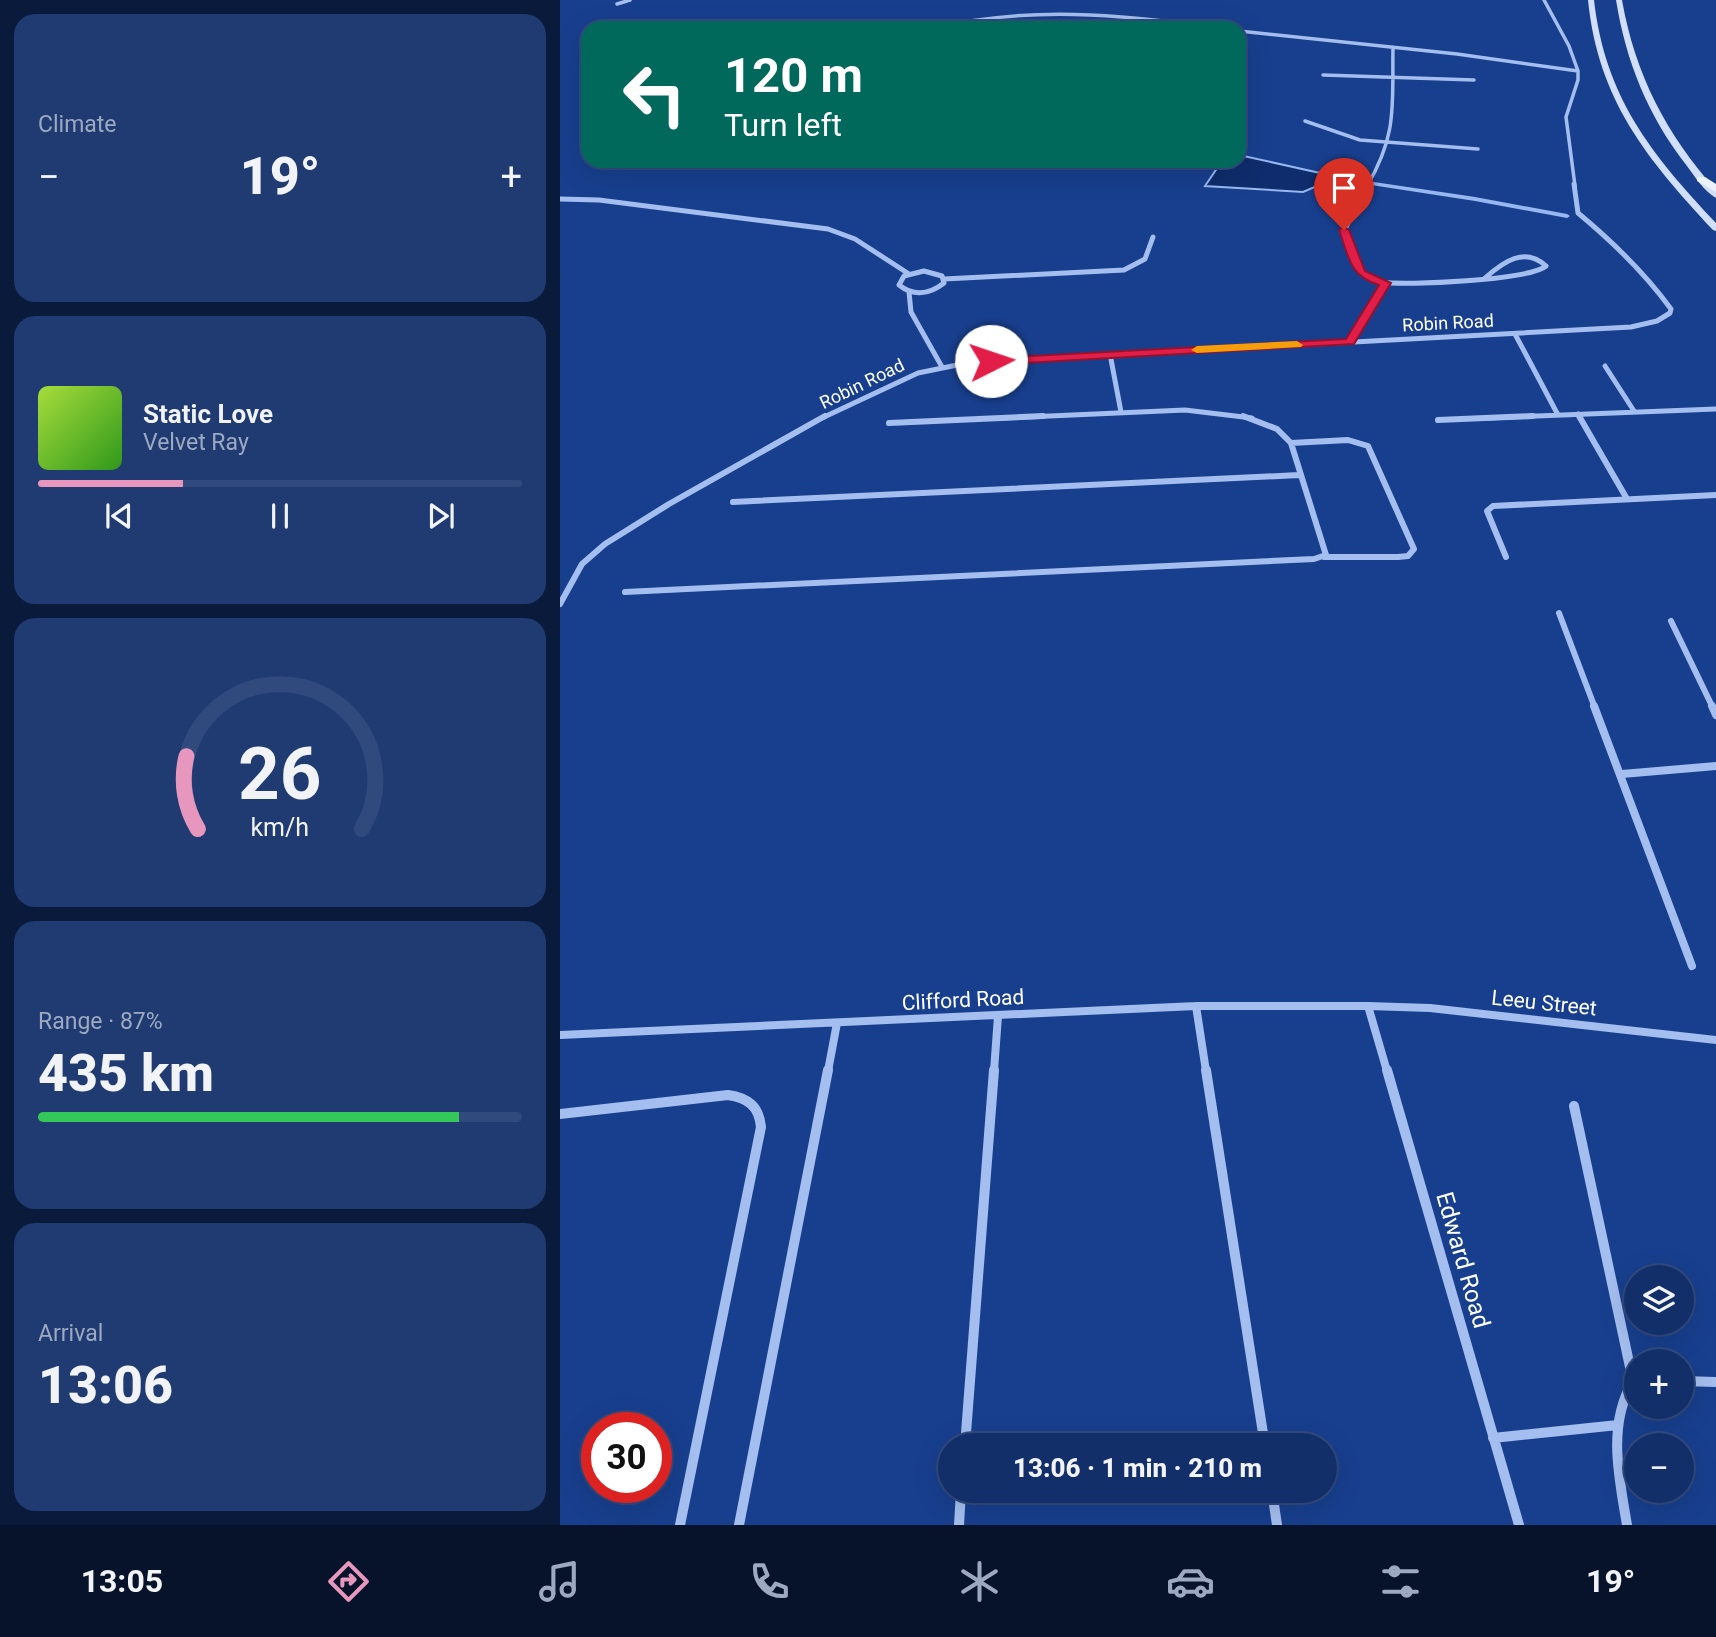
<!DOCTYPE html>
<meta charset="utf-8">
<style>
:root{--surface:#122f6a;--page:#1f3b72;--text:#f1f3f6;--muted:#9ca9c1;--line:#314a7e;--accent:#e797bd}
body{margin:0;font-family:Roboto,sans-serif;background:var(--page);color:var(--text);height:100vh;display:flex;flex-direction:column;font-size:26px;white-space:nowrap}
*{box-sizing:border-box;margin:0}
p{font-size:23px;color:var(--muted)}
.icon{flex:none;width:38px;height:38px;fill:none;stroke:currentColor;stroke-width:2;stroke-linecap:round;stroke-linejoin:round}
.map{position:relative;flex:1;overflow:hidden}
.panel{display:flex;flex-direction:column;gap:14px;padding:14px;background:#0a1a3a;width:560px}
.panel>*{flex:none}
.top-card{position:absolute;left:21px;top:21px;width:665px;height:147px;border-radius:21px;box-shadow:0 7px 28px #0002,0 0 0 2px var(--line);background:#00695c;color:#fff;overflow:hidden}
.fabs{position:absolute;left:1064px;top:1265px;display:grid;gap:14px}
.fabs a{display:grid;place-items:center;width:70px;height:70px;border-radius:50%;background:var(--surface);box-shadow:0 7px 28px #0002,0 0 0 2px var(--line);font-size:35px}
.speed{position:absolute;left:21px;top:1412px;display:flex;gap:14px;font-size:35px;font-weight:700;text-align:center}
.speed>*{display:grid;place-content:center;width:91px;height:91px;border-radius:50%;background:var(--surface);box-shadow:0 7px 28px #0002,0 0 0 2px var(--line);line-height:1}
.speed .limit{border:10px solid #d22;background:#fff;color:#111}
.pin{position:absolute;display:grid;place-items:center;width:60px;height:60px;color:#fff;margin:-72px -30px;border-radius:50% 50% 50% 0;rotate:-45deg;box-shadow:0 0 7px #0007}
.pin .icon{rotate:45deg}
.me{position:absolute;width:77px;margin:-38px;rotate:86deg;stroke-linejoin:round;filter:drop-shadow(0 0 5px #0008)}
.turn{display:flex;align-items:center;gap:24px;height:147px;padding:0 28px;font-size:32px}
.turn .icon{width:91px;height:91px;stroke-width:2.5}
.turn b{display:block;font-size:49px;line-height:60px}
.big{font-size:52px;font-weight:800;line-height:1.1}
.panel .widget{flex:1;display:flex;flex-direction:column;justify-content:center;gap:10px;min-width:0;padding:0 24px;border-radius:21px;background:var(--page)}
.panel .dial{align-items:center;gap:0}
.dial svg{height:182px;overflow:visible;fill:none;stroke:var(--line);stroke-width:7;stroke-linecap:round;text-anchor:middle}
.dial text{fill:var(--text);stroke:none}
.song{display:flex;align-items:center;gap:21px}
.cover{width:84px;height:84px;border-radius:10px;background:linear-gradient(135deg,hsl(80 70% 55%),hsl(110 70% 35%))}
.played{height:7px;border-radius:4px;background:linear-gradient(90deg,var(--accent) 30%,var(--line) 30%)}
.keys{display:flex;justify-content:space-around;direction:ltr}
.heat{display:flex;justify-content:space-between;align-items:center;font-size:38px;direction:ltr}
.charge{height:10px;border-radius:5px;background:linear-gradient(90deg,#34c759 87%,var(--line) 0)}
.trip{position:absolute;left:378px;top:1433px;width:399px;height:70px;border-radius:35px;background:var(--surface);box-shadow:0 7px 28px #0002,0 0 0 2px var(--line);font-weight:800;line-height:70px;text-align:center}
.tab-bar{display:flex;height:112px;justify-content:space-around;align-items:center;background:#07132a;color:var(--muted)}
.tab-bar .icon{width:49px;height:49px}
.tab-bar .selected{color:var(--accent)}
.tab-bar b{font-size:32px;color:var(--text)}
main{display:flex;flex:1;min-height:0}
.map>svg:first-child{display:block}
.water{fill:#0f2d6c;stroke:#97b7f1;stroke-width:2}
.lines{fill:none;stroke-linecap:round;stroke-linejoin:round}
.stream{fill:#97b7f1;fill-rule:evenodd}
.street-far4{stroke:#a4beef;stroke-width:3.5}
.street-far3{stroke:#a4beef;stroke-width:5}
.street-far2{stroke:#a4beef;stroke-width:6}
.street-far1{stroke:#a4beef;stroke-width:8}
.street{stroke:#a4beef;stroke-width:10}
.secondary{fill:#d2dffa;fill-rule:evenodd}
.primary{fill:#ecf2ff;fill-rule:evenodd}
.route{fill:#e11d48;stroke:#92132f;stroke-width:2}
.slow{fill:#f59e0b}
.labels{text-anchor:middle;stroke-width:7;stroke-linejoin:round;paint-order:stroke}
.far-street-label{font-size:18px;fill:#fff;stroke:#183f8e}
.street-label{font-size:21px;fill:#fff;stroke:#183f8e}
.near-street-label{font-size:24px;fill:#fff;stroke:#183f8e}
</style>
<main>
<section class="panel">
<div class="widget"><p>Climate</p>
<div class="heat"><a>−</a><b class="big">19°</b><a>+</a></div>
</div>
<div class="widget">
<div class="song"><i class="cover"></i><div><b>Static Love</b><p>Velvet Ray</p></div></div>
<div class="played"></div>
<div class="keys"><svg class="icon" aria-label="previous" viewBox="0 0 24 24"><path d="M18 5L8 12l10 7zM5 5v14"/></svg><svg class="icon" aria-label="pause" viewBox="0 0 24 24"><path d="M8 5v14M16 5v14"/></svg><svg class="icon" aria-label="next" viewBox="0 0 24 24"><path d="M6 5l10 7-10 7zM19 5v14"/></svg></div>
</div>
<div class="widget dial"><svg viewBox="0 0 100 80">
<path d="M14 69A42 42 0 1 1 86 69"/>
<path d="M14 69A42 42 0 0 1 9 37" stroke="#e797bd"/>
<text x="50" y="56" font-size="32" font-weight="700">26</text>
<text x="50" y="72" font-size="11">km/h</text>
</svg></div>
<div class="widget"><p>Range · 87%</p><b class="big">435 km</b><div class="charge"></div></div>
<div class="widget"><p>Arrival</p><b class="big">13:06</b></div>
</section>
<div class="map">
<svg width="1156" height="1525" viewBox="0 0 1156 1525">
<rect width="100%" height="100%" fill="#183f8e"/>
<path class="water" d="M 679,155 L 760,173 L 769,176 L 762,184 L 743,192 L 645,186 L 662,161 L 679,161 Z"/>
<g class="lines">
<path class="stream" d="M 23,108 L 28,108 L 28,111 L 23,110 Z
M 599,161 L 622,162 L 634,161 L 622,166 Z
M 768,177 L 781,180 L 778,182 L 766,180 L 765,179 Z
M 787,178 L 915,197 L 1007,214 L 1010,216 L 1007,218 L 915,201 L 785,181 L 784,180 Z"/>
<path class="street-far4" d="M 984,0 L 1009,46 L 1018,71 L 1018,80 L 1006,117 L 1015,186
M 57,4 L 70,0
M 375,28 C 467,6 562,14 654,28
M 679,31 L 897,54 L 1018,71
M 763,75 L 914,80
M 745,121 L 800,140 L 918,149
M 807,186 C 838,134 832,104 833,47"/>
<path class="street-far3" d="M 808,184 L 784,231 L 801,273 C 807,277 813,280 821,282 C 845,286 970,280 986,266 C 965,246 943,262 925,278
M 0,199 L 39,200 L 268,229 L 295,239 L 349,274
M 364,271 L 382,276 L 384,283 C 370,294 354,297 339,285 L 344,276 Z
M 384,279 L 564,270 L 585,259 L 593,237
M 349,292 L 351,312 L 382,367
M 955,334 L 998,415
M 790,342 L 826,283
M 550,354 L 561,412
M 1045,366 L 1074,411
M 1018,414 L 1020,418
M 262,418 L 358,373 L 407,363 L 1071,327 L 1097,321 L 1110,313 L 1111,309 C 1084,272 1053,242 1018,213 L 1014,184
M 443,418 L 625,410 L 692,418
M 928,418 L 1156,409"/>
<path class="street-far2" d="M 1019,416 L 1067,499
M 878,420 L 973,416
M 329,423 L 483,416
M 731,443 L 788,440 L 808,446 L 854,549 L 848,556 L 838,557 L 764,557
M 173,502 L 739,475
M 946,557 L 927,511 L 933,506 L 1156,495
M 65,592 L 754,559 L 766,555 L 731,443 L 717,429 L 683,416
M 0,604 L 22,564 L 45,544 L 109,504 L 265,416
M 999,613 L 1035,708
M 1111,621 L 1153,708"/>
<path class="street-far1" d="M 1034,706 L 1132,966
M 1152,706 L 1156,715
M 1062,774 L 1156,766
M 636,1006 L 646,1071
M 808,1006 L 827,1071
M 0,1035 L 636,1006 L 808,1006 L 870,1008 L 1156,1040
M 268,1071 L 277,1023
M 434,1071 L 438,1016"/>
<path class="street" d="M 646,1070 L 705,1446
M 827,1070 L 959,1525
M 1014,1106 L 1073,1381 C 1047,1425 1059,1477 1067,1525
M 0,1114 L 168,1095 C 188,1098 199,1106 201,1127 L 120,1525
M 1122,1381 L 1156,1382
M 933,1438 L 1058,1425
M 405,1446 L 434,1070
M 712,1491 L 717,1525
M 179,1525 L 268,1070
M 399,1525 L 401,1491"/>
<path class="secondary" d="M 1028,0 L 1034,0 C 1045,97 1091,154 1156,223 L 1156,231 L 1153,230 C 1087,159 1038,100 1028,0 Z
M 1056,0 L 1062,0 C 1075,74 1106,134 1156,190 L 1156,198 C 1145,192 1135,177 1127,166 C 1088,116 1066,62 1056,0 Z"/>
<path class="primary" d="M 1137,177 L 1145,177 L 1156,184 L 1156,192 L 1137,181 Z"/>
</g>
<path class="route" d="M 784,227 L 789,230 L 805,271 L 831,283 L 794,344 L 431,365 L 425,361 L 431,358 L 786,339 L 819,285 C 789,276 789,257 779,230 Z"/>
<path class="slow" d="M 737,341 L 743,345 L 741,347 L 637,353 L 631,350 L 637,346 Z"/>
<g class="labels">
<g class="far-street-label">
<text transform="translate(888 323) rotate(-3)" y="6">Robin Road</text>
<text transform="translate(302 384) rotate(-26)" y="6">Robin Road</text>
</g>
<g class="street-label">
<text transform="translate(403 1000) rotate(-3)" y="7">Clifford Road</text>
<text transform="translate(984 1003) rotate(6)" y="7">Leeu Street</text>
</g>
<g class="near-street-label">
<text transform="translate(903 1260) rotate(74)" y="8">Edward Road</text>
</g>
</g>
</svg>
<div class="fabs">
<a><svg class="icon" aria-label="layers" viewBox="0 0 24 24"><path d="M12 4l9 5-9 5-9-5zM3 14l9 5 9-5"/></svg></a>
<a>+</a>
<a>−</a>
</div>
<div class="speed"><div class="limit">30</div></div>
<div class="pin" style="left:784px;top:230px;background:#d93025"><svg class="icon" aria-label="arrive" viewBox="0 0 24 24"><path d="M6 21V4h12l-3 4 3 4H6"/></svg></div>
<svg class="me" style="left:431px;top:361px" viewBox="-20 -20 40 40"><circle r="19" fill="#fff"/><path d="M0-13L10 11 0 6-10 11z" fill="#e11d48"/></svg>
<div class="trip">13:06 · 1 min · 210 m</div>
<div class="top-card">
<div class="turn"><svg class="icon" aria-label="left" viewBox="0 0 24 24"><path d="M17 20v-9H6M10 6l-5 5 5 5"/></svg><div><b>120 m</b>Turn left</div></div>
</div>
</div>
</main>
<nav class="tab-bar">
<b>13:05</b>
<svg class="icon selected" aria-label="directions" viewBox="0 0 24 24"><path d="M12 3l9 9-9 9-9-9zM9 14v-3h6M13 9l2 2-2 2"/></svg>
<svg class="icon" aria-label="music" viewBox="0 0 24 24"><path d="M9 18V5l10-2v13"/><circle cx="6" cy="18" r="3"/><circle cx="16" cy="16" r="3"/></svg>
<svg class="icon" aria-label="phone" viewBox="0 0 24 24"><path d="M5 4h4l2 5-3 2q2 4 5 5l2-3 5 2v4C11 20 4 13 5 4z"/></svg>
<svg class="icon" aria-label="climate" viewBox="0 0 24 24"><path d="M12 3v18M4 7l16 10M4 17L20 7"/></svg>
<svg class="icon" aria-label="car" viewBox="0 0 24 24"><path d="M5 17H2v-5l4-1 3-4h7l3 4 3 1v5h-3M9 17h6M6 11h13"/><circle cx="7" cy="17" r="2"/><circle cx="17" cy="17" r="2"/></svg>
<svg class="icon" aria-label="filters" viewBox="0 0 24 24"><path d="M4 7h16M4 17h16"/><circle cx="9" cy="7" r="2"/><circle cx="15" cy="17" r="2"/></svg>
<b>19°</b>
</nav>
